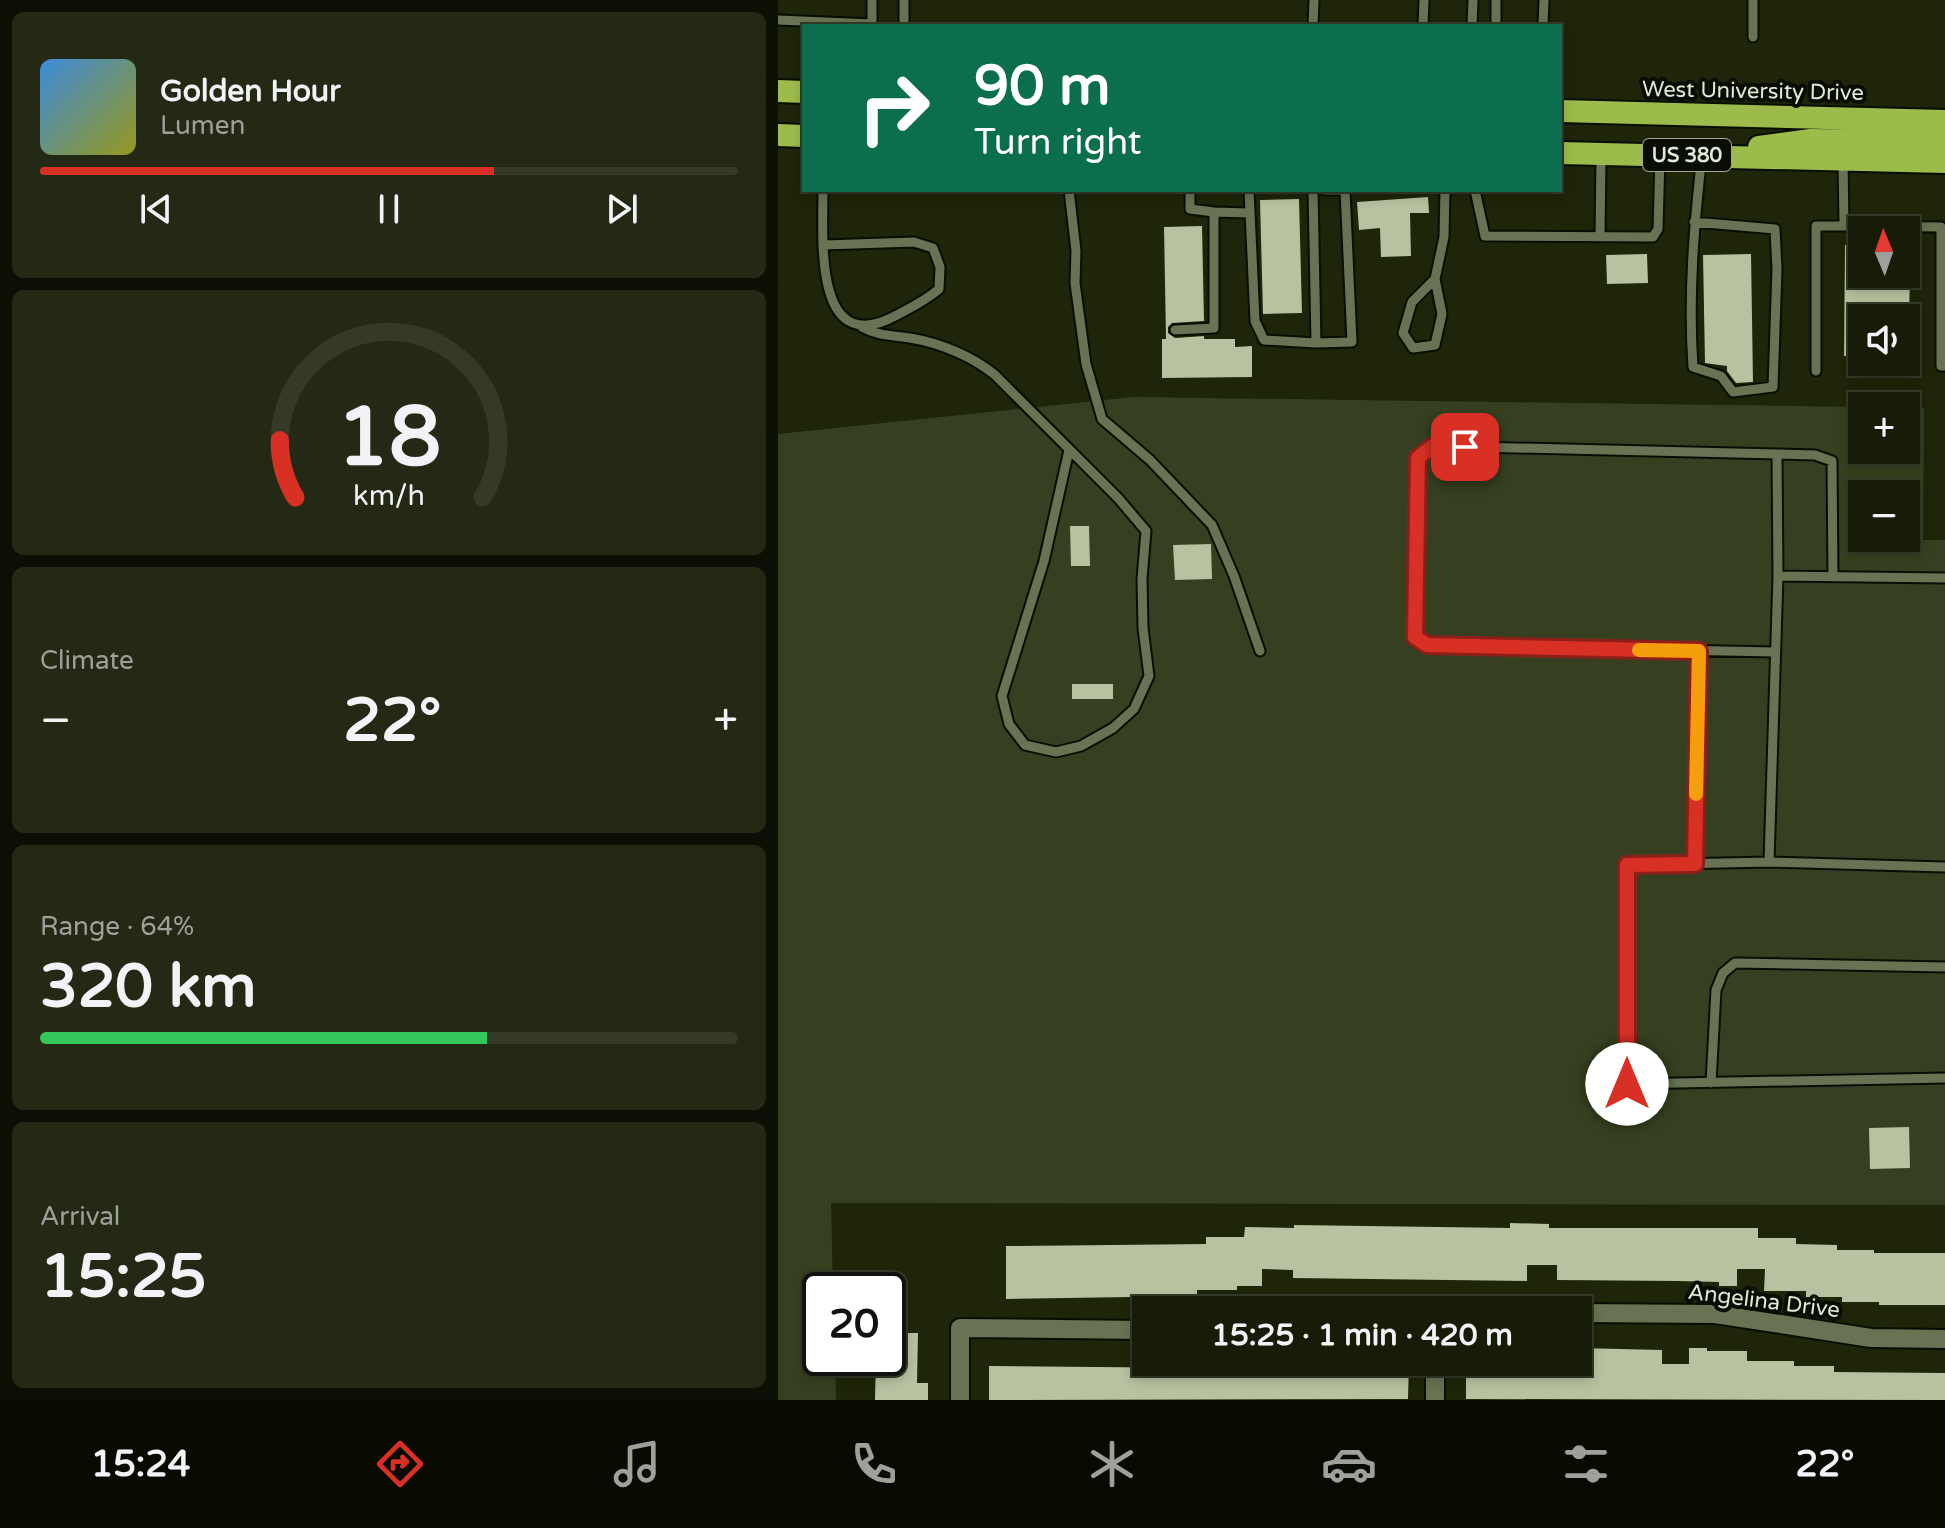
<!DOCTYPE html>
<meta charset="utf-8">
<style>
:root{--surface:#161c07;--page:#232915;--text:#f1f3f6;--muted:#9ea19b;--line:#353a28;--accent:#d93025}
body{margin:0;font-family:"Varela Round",sans-serif;background:var(--page);color:var(--text);height:100vh;display:flex;flex-direction:column;font-size:30px;white-space:nowrap}
*{box-sizing:border-box;margin:0}
p{font-size:26px;color:var(--muted)}
.icon{flex:none;width:44px;height:44px;fill:none;stroke:currentColor;stroke-width:2;stroke-linecap:round;stroke-linejoin:round}
.map{position:relative;flex:1;overflow:hidden}
.panel{display:flex;flex-direction:column;gap:12px;padding:12px;background:#0c0f04;width:778px}
.panel>*{flex:none}
.hud{position:absolute;left:24px;top:24px;width:760px;height:168px;border-radius:0px;box-shadow:0 4px 12px #0003,0 0 0 2px var(--line);background:#0b6e4f;color:#fff;overflow:hidden}
.needle{width:52px;rotate:358deg}
.buttons{position:absolute;left:1070px;top:216px;display:grid;gap:16px}
.buttons a{display:grid;place-items:center;width:72px;height:72px;border-radius:0px;background:var(--surface);box-shadow:0 4px 12px #0003,0 0 0 2px var(--line);font-size:40px}
.speed{position:absolute;left:24px;top:1272px;display:flex;gap:16px;font-size:40px;font-weight:700;text-align:center}
.speed>*{display:grid;place-content:center;width:104px;height:104px;border-radius:50%;background:var(--surface);box-shadow:0 4px 12px #0003,0 0 0 2px var(--line);line-height:1}
.speed .limit{border:4px solid #111;border-radius:12px;background:#fff;color:#111}
.pin{position:absolute;display:grid;place-items:center;width:68px;height:68px;color:#fff;margin:-34px;border-radius:16px;box-shadow:0 4px 12px #0006}
.me{position:absolute;width:88px;margin:-44px;rotate:0deg;stroke-linejoin:round;filter:drop-shadow(0 0 6px #0008)}
.turn{display:flex;align-items:center;gap:28px;height:168px;padding:0 40px;font-size:36px}
.turn .icon{width:104px;height:104px;stroke-width:2.5}
.turn b{display:block;font-size:56px;line-height:68px}
.big{font-size:60px;font-weight:700;line-height:1.1}
.panel .tile{flex:1;display:flex;flex-direction:column;justify-content:center;gap:12px;min-width:0;padding:0 28px;border-radius:12px;background:var(--page)}
.panel .dial{align-items:center;gap:0}
.dial svg{height:208px;overflow:visible;fill:none;stroke:var(--line);stroke-width:7;stroke-linecap:round;text-anchor:middle}
.dial text{fill:var(--text);stroke:none}
.song{display:flex;align-items:center;gap:24px}
.cover{width:96px;height:96px;border-radius:12px;background:linear-gradient(135deg,hsl(210 70% 55%),hsl(60 70% 35%))}
.played{height:8px;border-radius:4px;background:linear-gradient(90deg,var(--accent) 65%,var(--line) 65%)}
.keys{display:flex;justify-content:space-around;direction:ltr}
.heat{display:flex;justify-content:space-between;align-items:center;font-size:44px;direction:ltr}
.charge{height:12px;border-radius:6px;background:linear-gradient(90deg,#34c759 64%,var(--line) 0)}
.trip{position:absolute;left:354px;top:1296px;width:460px;height:80px;border-radius:0px;background:var(--surface);box-shadow:0 4px 12px #0003,0 0 0 2px var(--line);font-weight:700;line-height:80px;text-align:center}
.tabs{display:flex;height:128px;justify-content:space-around;align-items:center;background:#090b03;color:var(--muted)}
.tabs .icon{width:56px;height:56px}
.tabs .active{color:var(--accent)}
.tabs b{font-size:36px;color:var(--text)}
main{display:flex;flex:1;min-height:0}
.map>svg:first-child{display:block}
.green{fill:#364020;fill-rule:evenodd}
.building{fill:#b6c2a0}
.lines{fill:none;stroke-linecap:round;stroke-linejoin:round}
.service-casing{stroke:#080e00;stroke-width:13}
.minor-casing{stroke:#080e00;stroke-width:22}
.trunk-casing{stroke:#080e00;stroke-width:26}
.service{stroke:#687353;stroke-width:9}
.minor{stroke:#687353;stroke-width:18}
.trunk{stroke:#9dbb4b;stroke-width:22}
.route-casing{stroke:#8d1f18;stroke-width:20}
.route{stroke:#d93025;stroke-width:14}
.slow{stroke:#f59e0b;stroke-width:14}
.labels{text-anchor:middle;stroke-width:8;stroke-linejoin:round;paint-order:stroke}
.shield{fill:#090d03;stroke:#a1a697;stroke-width:2}
.shield-label{font-size:20px;font-weight:bold;fill:#e2e8d6}
.street-label{font-size:22px;fill:#e2e8d6;stroke:#090d03}
</style>
<main>
<section class="panel">
<div class="tile">
<div class="song"><i class="cover"></i><div><b>Golden Hour</b><p>Lumen</p></div></div>
<div class="played"></div>
<div class="keys"><svg class="icon" aria-label="previous" viewBox="0 0 24 24"><path d="M18 5L8 12l10 7zM5 5v14"/></svg><svg class="icon" aria-label="pause" viewBox="0 0 24 24"><path d="M8 5v14M16 5v14"/></svg><svg class="icon" aria-label="next" viewBox="0 0 24 24"><path d="M6 5l10 7-10 7zM19 5v14"/></svg></div>
</div>
<div class="tile dial"><svg viewBox="0 0 100 80">
<path d="M14 69A42 42 0 1 1 86 69"/>
<path d="M14 69A42 42 0 0 1 8 47" stroke="#d93025"/>
<text x="50" y="56" font-size="32" font-weight="700">18</text>
<text x="50" y="72" font-size="11">km/h</text>
</svg></div>
<div class="tile"><p>Climate</p>
<div class="heat"><a>−</a><b class="big">22°</b><a>+</a></div>
</div>
<div class="tile"><p>Range · 64%</p><b class="big">320 km</b><div class="charge"></div></div>
<div class="tile"><p>Arrival</p><b class="big">15:25</b></div>
</section>
<div class="map">
<svg width="1167" height="1400" viewBox="0 0 1167 1400">
<rect width="100%" height="100%" fill="#1e2509"/>
<path class="green" d="M 356,397 L 1084,407 L 1084,450 L 1128,450 L 1128,408 L 1146,408 L 1145,540 L 1167,540 L 1167,1205 L 53,1203 L 55,1290 L 42,1290 L 42,1358 L 57,1358 L 58,1400 L 0,1400 L 0,434 ZM 1084,494 L 1128,494 L 1128,538 L 1084,538 Z"/>
<path class="building" d="M 650,197 L 651,213 L 632,213 L 633,256 L 603,257 L 602,228 L 581,230 L 579,202 Z
M 521,199 L 524,313 L 485,314 L 482,200 Z
M 424,226 L 426,321 L 394,323 L 390,327 L 390,333 L 397,338 L 426,336 L 426,339 L 457,339 L 457,347 L 474,346 L 474,377 L 384,378 L 384,339 L 388,339 L 386,227 Z
M 1067,245 L 1084,245 L 1084,274 L 1132,274 L 1131,318 L 1084,318 L 1084,356 L 1066,356 Z
M 869,254 L 870,283 L 829,284 L 828,255 Z
M 973,254 L 975,382 L 958,383 L 949,371 L 949,366 L 927,363 L 925,255 Z
M 292,526 L 311,526 L 312,566 L 293,566 Z
M 433,544 L 434,579 L 397,580 L 395,545 Z
M 294,684 L 335,684 L 335,699 L 294,699 Z
M 1131,1127 L 1132,1168 L 1092,1169 L 1091,1128 Z
M 732,1223 L 771,1224 L 771,1228 L 980,1228 L 980,1238 L 1018,1238 L 1018,1244 L 1059,1245 L 1059,1250 L 1096,1250 L 1096,1253 L 1167,1253 L 1167,1305 L 1101,1305 L 1101,1302 L 1064,1302 L 1064,1297 L 1028,1297 L 1028,1291 L 986,1291 L 987,1269 L 959,1269 L 959,1286 L 941,1286 L 941,1282 L 899,1281 L 779,1280 L 779,1265 L 749,1265 L 749,1281 L 515,1278 L 515,1270 L 484,1269 L 484,1286 L 459,1286 L 459,1290 L 419,1290 L 419,1296 L 228,1299 L 228,1246 L 428,1244 L 428,1237 L 466,1237 L 467,1227 L 516,1228 L 516,1225 L 732,1228 Z
M 110,1333 L 140,1333 L 139,1383 L 150,1383 L 150,1400 L 97,1400 L 98,1358 L 110,1358 Z
M 800,1348 L 884,1350 L 884,1364 L 911,1364 L 911,1348 L 929,1348 L 929,1351 L 969,1351 L 969,1361 L 1016,1361 L 1016,1366 L 1056,1366 L 1056,1372 L 1167,1373 L 1167,1400 L 688,1399 L 688,1362 L 800,1362 Z
M 470,1362 L 631,1362 L 630,1399 L 211,1400 L 211,1366 L 426,1368 L 426,1365 L 470,1365 Z"/>
<g class="lines">
<defs>
<path id="service" d="M 975,0 L 975,37
M 0,20 L 94,24 L 94,0
M 126,26 L 126,0
M 535,26 L 536,0
M 645,26 L 646,0
M 694,26 L 695,0
M 718,26 L 718,0
M 765,26 L 766,0
M 45,190 C 45,239 35,361 119,315 C 134,307 147,301 161,289 L 162,267 L 155,248 L 136,242 L 46,245
M 291,190 L 298,251 L 297,283 L 308,364 L 324,419 L 372,460 L 434,525 L 456,576 L 482,651
M 471,190 L 477,321 L 486,340 L 538,343 L 535,190
M 547,190 L 567,190
M 697,190 L 707,236 L 875,237 L 880,229 L 882,156
M 436,212 L 471,213
M 916,222 L 997,229 L 999,269 L 995,387 L 955,392 L 943,376 L 915,367 C 910,296 916,226 924,155
M 1066,226 L 1163,227 L 1163,366 L 1167,366
M 822,236 L 823,156
M 657,279 L 634,302 L 625,333 L 635,348 L 657,345 L 664,314 L 657,279 L 666,237 L 667,190
M 84,327 C 100,336 114,335 132,338 C 162,343 194,356 217,375 L 340,498 L 368,531 L 364,579 L 365,628 L 371,676 L 356,709 L 335,728 L 303,746 L 278,752 L 247,745 L 231,724 L 224,696 L 266,561 L 291,450
M 397,330 L 436,328 L 436,212 L 412,209 L 412,190
M 538,343 L 574,342 L 567,190
M 1038,371 L 1038,226 L 1066,226 L 1065,160
M 999,454 L 1037,455 L 1054,461 L 1055,577
M 997,652 L 649,645 L 637,637 L 640,458 L 655,446 L 999,454 L 1000,576
M 991,862 L 1000,576 L 1167,578
M 917,864 L 921,651
M 1167,867 L 991,862 L 849,865 L 849,1084 L 1167,1078
M 933,1083 L 938,990 L 945,973 L 957,963 L 1167,967"/>
<path id="minor" d="M 516,1310 L 531,1307 L 595,1310
M 800,1313 L 937,1314 L 1093,1338 L 1167,1339
M 657,1362 L 657,1400
M 182,1400 L 182,1328 L 368,1330"/>
<path id="trunk" d="M 0,91 L 26,92
M 782,111 L 1167,121
M 0,135 L 26,136
M 981,147 L 1033,140 L 1167,142
M 782,153 L 1167,162"/>
</defs>
<use href="#service" class="service-casing"/>
<use href="#minor" class="minor-casing"/>
<use href="#trunk" class="trunk-casing"/>
<use href="#service" class="service"/>
<use href="#minor" class="minor"/>
<use href="#trunk" class="trunk"/>
</g>
<g class="lines">
<defs>
<path id="route" d="M 687,447 L 655,446 L 640,458 L 637,637 L 649,645 L 921,651 L 917,864 L 849,865 L 849,1084"/>
</defs>
<use href="#route" class="route-casing"/>
<use href="#route" class="route"/>
<path class="slow" d="M 861,650 L 921,651 L 918,794"/>
</g>
<g class="labels">
<rect class="shield" x="865" y="139" width="88" height="32" rx="6"/>
<g class="shield-label">
<text x="909" y="162">US 380</text>
</g>
<g class="street-label">
<text transform="translate(975 90) rotate(1)" y="8">West University Drive</text>
<text transform="translate(986 1300) rotate(7)" y="8">Angelina Drive</text>
</g>
</g>
</svg>
<div class="buttons">
<a><svg class="needle" viewBox="-14 -14 28 28"><path d="M0-13l5 13h-10z" fill="#e53935"/><path d="M0 13l5-13h-10z" fill="#9ea19b"/></svg></a>
<a><svg class="icon" aria-label="sound" viewBox="0 0 24 24"><path d="M4 9h4l5-4v14l-5-4H4zM17 9q2 3 0 6"/></svg></a>
<a>+</a>
<a>−</a>
</div>
<div class="speed"><div class="limit">20</div></div>
<div class="pin" style="left:687px;top:447px;background:#d93025"><svg class="icon" aria-label="arrive" viewBox="0 0 24 24"><path d="M6 21V4h12l-3 4 3 4H6"/></svg></div>
<svg class="me" style="left:849px;top:1084px" viewBox="-20 -20 40 40"><circle r="19" fill="#fff"/><path d="M0-13L10 11 0 6-10 11z" fill="#d93025"/></svg>
<div class="trip">15:25 · 1 min · 420 m</div>
<div class="hud">
<div class="turn"><svg class="icon" aria-label="right" viewBox="0 0 24 24"><path d="M7 20v-9h11M14 6l5 5-5 5"/></svg><div><b>90 m</b>Turn right</div></div>
</div>
</div>
</main>
<nav class="tabs">
<b>15:24</b>
<svg class="icon active" aria-label="directions" viewBox="0 0 24 24"><path d="M12 3l9 9-9 9-9-9zM9 14v-3h6M13 9l2 2-2 2"/></svg>
<svg class="icon" aria-label="music" viewBox="0 0 24 24"><path d="M9 18V5l10-2v13"/><circle cx="6" cy="18" r="3"/><circle cx="16" cy="16" r="3"/></svg>
<svg class="icon" aria-label="phone" viewBox="0 0 24 24"><path d="M5 4h4l2 5-3 2q2 4 5 5l2-3 5 2v4C11 20 4 13 5 4z"/></svg>
<svg class="icon" aria-label="climate" viewBox="0 0 24 24"><path d="M12 3v18M4 7l16 10M4 17L20 7"/></svg>
<svg class="icon" aria-label="car" viewBox="0 0 24 24"><path d="M5 17H2v-5l4-1 3-4h7l3 4 3 1v5h-3M9 17h6M6 11h13"/><circle cx="7" cy="17" r="2"/><circle cx="17" cy="17" r="2"/></svg>
<svg class="icon" aria-label="filters" viewBox="0 0 24 24"><path d="M4 7h16M4 17h16"/><circle cx="9" cy="7" r="2"/><circle cx="15" cy="17" r="2"/></svg>
<b>22°</b>
</nav>
